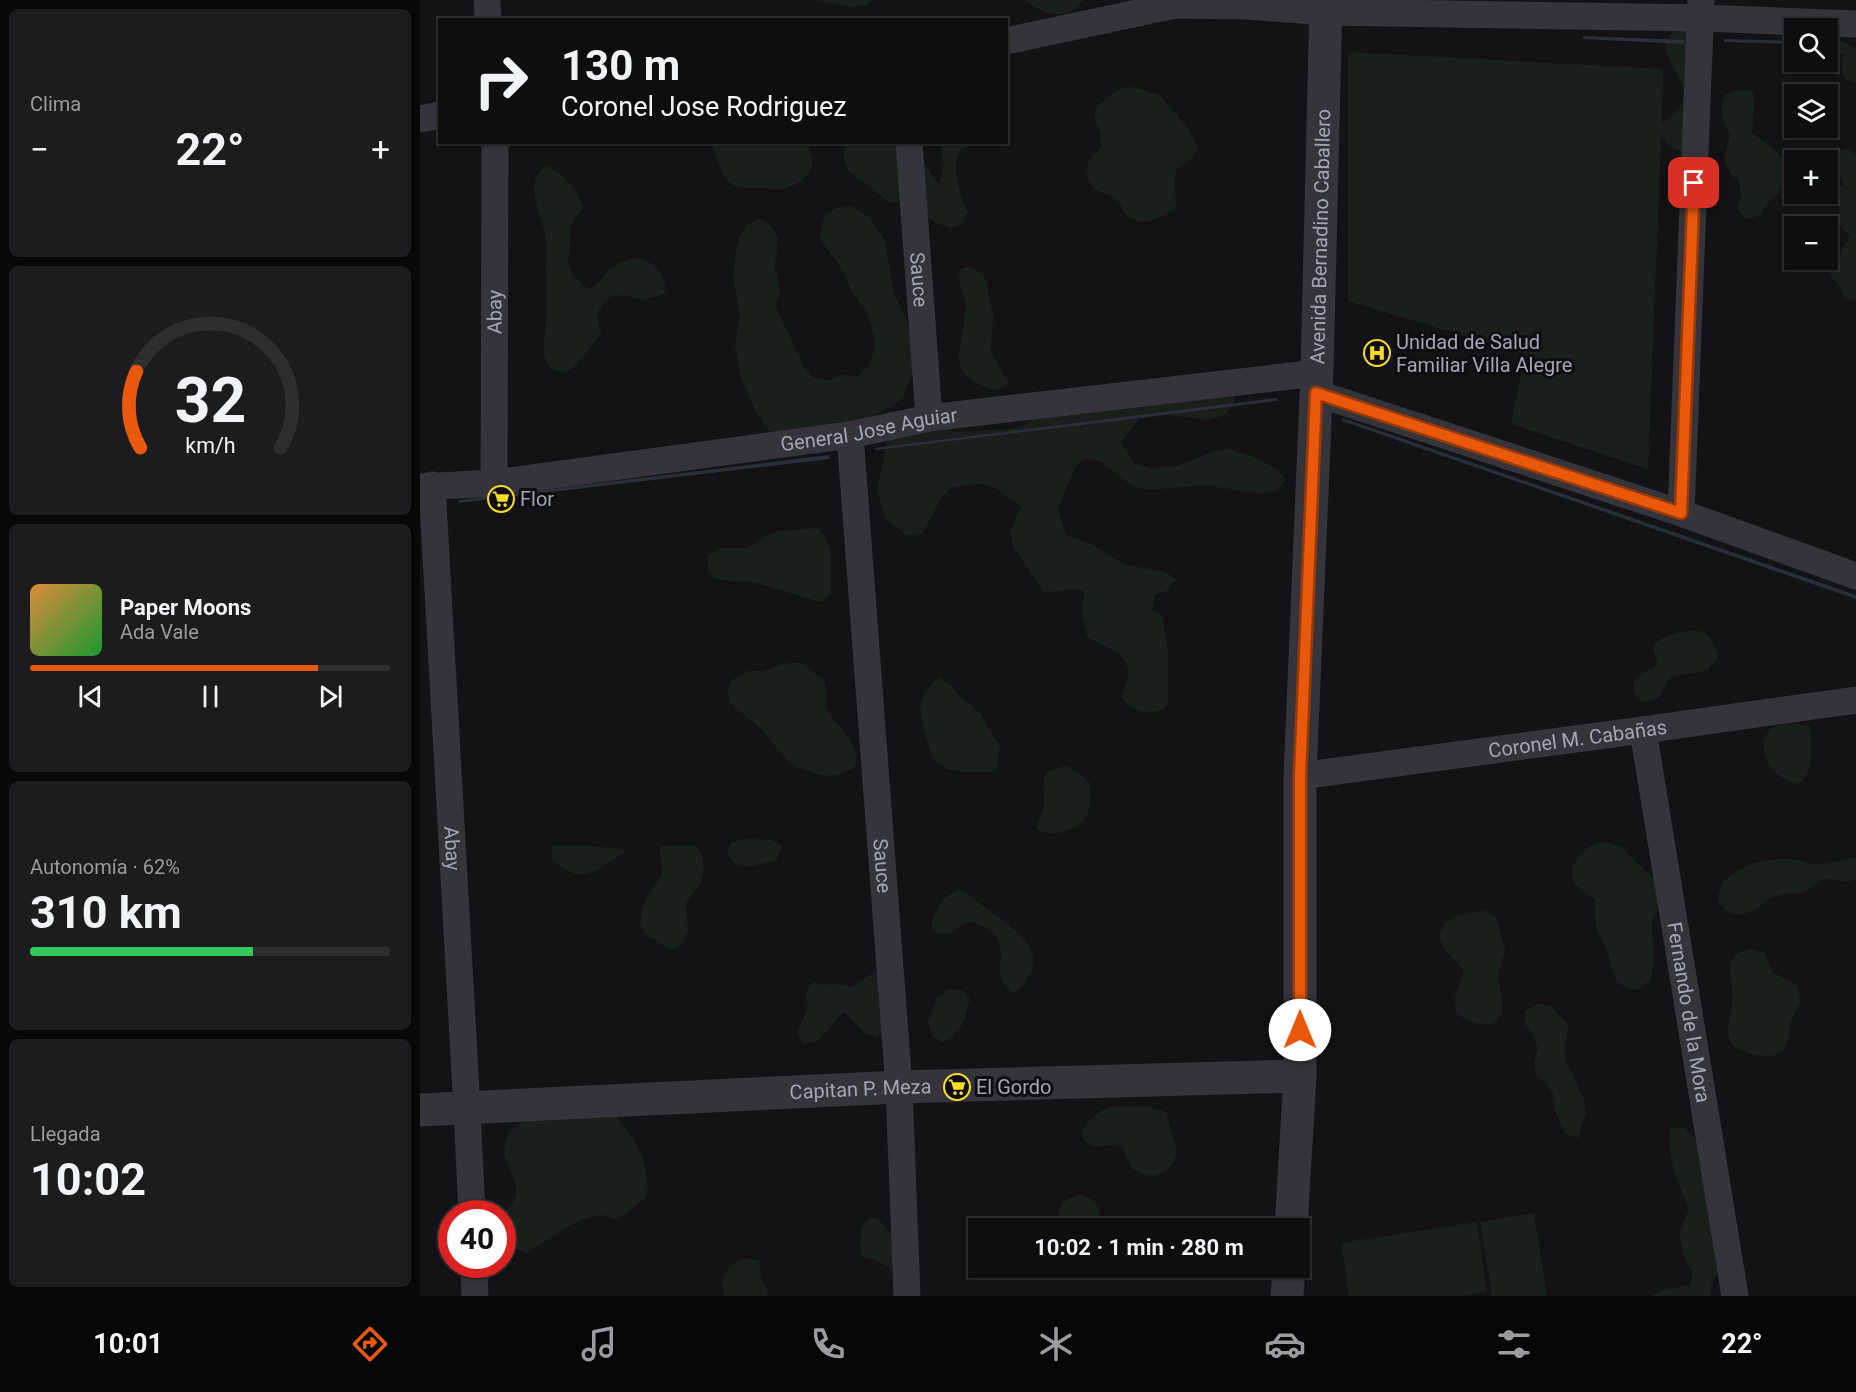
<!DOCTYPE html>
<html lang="es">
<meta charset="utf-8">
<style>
:root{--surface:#0e0e10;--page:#1c1c1e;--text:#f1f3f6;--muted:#9b9c9f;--line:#2e2e30;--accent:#ea580c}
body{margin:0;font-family:Roboto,sans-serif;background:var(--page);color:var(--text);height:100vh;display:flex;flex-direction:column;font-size:22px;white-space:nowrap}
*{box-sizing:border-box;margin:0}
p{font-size:20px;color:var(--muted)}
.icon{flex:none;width:33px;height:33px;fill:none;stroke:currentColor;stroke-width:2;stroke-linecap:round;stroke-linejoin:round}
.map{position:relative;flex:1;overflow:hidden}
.sheet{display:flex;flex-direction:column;gap:9px;padding:9px;background:#080809;width:420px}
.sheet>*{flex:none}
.hud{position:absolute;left:18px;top:18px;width:570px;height:126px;border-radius:0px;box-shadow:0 2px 4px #0004,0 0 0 2px var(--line);background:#0e0e10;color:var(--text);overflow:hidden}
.controls{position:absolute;left:1364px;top:18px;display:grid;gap:12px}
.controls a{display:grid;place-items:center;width:54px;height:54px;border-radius:0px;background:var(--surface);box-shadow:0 2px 4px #0004,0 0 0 2px var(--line);font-size:30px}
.speed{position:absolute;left:18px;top:1200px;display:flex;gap:12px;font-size:30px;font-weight:700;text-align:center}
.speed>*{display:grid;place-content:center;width:78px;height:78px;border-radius:50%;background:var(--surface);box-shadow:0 2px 4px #0004,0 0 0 2px var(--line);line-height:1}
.speed .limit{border:9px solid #d22;background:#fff;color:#111}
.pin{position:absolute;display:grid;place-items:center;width:51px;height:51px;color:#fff;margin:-26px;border-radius:12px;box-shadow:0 3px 9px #0006}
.me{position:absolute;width:66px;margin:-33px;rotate:0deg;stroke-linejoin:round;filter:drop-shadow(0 0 4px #0008)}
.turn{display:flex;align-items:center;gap:21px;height:126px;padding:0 24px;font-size:27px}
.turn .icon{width:78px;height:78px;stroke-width:2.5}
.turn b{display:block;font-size:42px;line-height:51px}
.big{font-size:45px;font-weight:700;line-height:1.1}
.sheet .tile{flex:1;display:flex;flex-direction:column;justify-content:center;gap:9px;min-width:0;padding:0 21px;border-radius:9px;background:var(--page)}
.sheet .dial{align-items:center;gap:0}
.dial svg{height:156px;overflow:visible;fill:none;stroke:var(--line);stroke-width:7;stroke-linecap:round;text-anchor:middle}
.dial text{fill:var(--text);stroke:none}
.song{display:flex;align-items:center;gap:18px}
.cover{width:72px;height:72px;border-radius:9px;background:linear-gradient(135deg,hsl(30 70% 55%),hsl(130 70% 35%))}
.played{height:6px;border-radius:3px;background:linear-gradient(90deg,var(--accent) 80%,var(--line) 80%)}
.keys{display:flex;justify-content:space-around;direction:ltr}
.heat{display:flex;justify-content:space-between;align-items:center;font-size:33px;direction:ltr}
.charge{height:9px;border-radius:4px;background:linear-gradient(90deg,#34c759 62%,var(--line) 0)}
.trip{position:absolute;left:548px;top:1218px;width:342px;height:60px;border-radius:0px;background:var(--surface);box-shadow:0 2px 4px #0004,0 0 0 2px var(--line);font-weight:700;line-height:60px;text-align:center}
.tabs{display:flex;height:96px;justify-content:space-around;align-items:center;background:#060606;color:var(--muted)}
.tabs .icon{width:42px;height:42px}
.tabs .selected{color:var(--accent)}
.tabs b{font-size:27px;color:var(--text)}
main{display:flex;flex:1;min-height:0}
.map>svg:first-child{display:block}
.green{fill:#19201b}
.water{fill:#292e39}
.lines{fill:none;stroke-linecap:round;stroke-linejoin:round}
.minor{stroke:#34343a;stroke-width:27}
.tertiary{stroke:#34343a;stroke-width:33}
.route-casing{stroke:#983908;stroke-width:15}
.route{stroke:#ea580c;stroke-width:10}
.labels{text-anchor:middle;stroke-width:6;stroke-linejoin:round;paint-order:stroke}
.street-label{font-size:20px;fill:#a4a6b6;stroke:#0e0e10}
.poi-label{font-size:20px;fill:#a4a6b6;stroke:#0e0e10;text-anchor:start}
</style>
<main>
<section class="sheet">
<div class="tile"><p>Clima</p>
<div class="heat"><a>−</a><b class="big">22°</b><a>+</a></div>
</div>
<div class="tile dial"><svg viewBox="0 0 100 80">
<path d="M14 69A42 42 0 1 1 86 69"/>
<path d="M14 69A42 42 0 0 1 12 30" stroke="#ea580c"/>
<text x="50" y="56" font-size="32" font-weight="700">32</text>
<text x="50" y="72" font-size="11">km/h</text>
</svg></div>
<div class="tile">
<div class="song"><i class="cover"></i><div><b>Paper Moons</b><p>Ada Vale</p></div></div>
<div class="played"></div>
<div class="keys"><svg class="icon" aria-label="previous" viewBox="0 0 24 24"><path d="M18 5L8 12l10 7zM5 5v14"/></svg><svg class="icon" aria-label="pause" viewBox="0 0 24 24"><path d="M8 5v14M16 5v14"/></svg><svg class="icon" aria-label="next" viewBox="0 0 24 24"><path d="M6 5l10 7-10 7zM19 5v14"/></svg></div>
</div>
<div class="tile"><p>Autonomía · 62%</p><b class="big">310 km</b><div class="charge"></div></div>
<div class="tile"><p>Llegada</p><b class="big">10:02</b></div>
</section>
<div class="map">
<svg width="1436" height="1296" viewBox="0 0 1436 1296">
<rect width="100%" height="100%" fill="#131315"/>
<path class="green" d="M 391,0 L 452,0 L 445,6 L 428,7 Z
M 605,0 L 664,0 C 658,5 651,13 643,14 C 631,16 614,8 605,0 Z
M 1259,24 L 1284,37 L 1293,72 L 1267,154 L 1253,148 L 1241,136 L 1228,469 L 1091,424 L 1105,354 L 928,301 L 928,52 L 1243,69 L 1242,123 C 1275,99 1265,92 1250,61 C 1247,55 1244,49 1246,43 C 1248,36 1255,30 1259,24 Z
M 1407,35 L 1436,48 L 1436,83 L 1426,80 L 1423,74 L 1421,59 L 1426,54 L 1407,53 Z
M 713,87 L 739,95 L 766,125 L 778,148 L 771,159 L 757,168 L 755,181 L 756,208 C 741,218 719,229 705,213 C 702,210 701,204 698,201 C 692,195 684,194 677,190 C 668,186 664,170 669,161 C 672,156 677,151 681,147 L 680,132 L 674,119 L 677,106 L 699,89 Z
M 1318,90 L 1333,91 L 1334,106 L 1332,133 C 1348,144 1377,162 1364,186 C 1360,193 1352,198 1347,204 C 1344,208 1342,212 1340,216 L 1326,219 L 1317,209 L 1321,196 L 1320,182 L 1311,174 L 1304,162 L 1310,134 C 1301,118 1299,112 1305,95 Z
M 292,143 L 385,143 C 389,146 389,150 391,155 C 397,175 376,188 358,189 C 352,189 345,188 339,188 C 330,188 319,189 312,184 C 300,175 296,156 292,143 Z
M 427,143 L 500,143 C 499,157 510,173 519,184 C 525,171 523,157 521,143 L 556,143 C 552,144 546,146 543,148 C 527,162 541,197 548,212 L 543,224 L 530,228 L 517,223 L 482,203 L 469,202 L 428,170 L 423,157 Z
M 1430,148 L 1436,156 L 1436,299 L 1425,300 C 1422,296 1422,292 1420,287 C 1416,280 1411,280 1410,272 L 1419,262 L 1422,248 L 1431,236 L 1416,224 L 1419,210 L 1418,203 C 1409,203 1400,203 1399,194 L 1407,194 L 1407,190 L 1411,187 L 1425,186 L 1414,161 L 1415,154 L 1423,149 Z
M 126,166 C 140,169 163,195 163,210 L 158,214 L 151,226 L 148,262 L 152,275 L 168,289 C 178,287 182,277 189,270 C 207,255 224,253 239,272 C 244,280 247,285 244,294 L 223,300 L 203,295 L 189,297 L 177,313 L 181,334 C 170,345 161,364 147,371 C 137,375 128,367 125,358 C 122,346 125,334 126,322 C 127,305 127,288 126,271 C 126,260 127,249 126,239 C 123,215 101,186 126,166 Z
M 432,206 L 450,218 L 465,240 L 474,293 L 492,332 L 493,373 L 483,397 L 473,406 L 367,455 L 335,411 L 320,375 L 315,346 L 320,318 L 313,277 L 316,250 L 320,236 L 328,224 L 341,219 L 352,227 L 358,238 L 355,266 L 360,294 L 355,306 L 385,369 L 395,378 L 409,380 L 422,375 L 438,376 L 449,365 L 454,351 L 455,337 L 446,310 L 431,291 L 423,271 L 402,242 L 400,236 L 401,229 L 405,215 L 417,208 Z
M 550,267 L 562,274 L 566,280 L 573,316 L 571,352 L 589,383 C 571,399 554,382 541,370 L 539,355 L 546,306 L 539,281 L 539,273 L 542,268 Z
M 814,391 L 814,405 L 804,415 L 789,420 L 747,415 L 719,419 L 701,442 L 715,464 L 730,468 L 758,466 L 795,451 L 808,449 L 834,457 L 858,470 L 866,480 L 856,491 L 841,494 L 784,485 L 727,490 L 714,487 L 680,461 L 665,458 L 655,467 L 638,509 L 646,535 L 671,544 L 706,565 L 746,572 L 756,580 L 747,591 L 734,595 L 732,609 L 742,616 L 748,653 L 748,702 L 744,709 C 726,716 714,712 701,697 C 703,691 707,685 708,679 C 712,655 685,645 668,638 L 662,616 L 664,589 L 624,592 L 593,547 L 590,532 L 601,507 L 577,489 L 561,484 L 532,487 L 522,497 L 502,534 L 486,535 L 465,518 L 457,490 L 469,434 L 493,422 L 536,432 L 591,429 L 604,426 L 637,400 Z
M 398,528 L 407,539 L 411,553 L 411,594 L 400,602 L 337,583 L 296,579 L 287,570 L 288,555 L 299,548 L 327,548 L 354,532 Z
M 1271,630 L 1284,632 L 1290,637 L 1298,653 L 1297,658 L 1288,669 L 1281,672 L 1251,676 C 1239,691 1246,701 1222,702 C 1205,683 1214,677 1234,668 L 1237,661 L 1233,647 C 1240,634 1258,634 1271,630 Z
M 368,663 L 381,663 L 404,680 L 407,693 L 406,707 L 413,720 L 423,729 L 437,752 L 435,767 L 420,774 L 405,776 L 379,768 L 368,761 L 340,728 L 309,702 L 308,688 L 315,678 L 328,671 L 342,671 Z
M 519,677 L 531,685 L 539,695 L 561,714 L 572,734 L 580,745 L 576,772 C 559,771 534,775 520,765 C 512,759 510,750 507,740 C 499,712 494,698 519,677 Z
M 1368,721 L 1391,727 C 1390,745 1396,774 1378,784 C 1345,778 1325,732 1368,721 Z
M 646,766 L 652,768 L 670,783 C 670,793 672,806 667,815 C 658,831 631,839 617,829 C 617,819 624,811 624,801 C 626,777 616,773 646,766 Z
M 322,839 L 350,840 L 362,846 L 356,860 L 329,867 L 316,865 L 307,855 L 310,843 Z
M 1185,842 L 1200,846 L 1238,883 L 1241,896 L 1232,924 L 1234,964 L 1231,979 L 1220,989 C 1193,989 1194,974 1188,952 C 1185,944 1178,936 1176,927 C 1175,918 1176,907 1175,899 L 1163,891 L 1153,882 L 1152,867 L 1160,855 L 1171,846 Z
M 161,845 L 207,850 C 179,869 162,889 132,859 L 132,846 Z
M 275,845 L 282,856 L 284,869 L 281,882 L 266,903 L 268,930 L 263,942 L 252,950 L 229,937 L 220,926 L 221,913 L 226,899 L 242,874 L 240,846 Z
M 1436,858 L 1436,879 C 1433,880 1430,881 1427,882 C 1420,882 1412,878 1404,879 C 1397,881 1392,888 1385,891 C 1375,895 1363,892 1353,897 C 1338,904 1339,914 1317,914 C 1301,914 1294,898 1302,885 C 1307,876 1322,867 1332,864 C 1345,859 1364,858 1378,860 C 1383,861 1389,864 1395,864 C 1410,865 1422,857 1436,858 Z
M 540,889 C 557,902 599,929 609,945 C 614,954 614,962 611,972 C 607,981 603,988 594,993 C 589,988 584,984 581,978 C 578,972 580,965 581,959 C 582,935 569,925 547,922 L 530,934 L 518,934 L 513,930 L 511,923 C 515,908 525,894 540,889 Z
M 1065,910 L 1076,918 L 1085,949 L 1078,976 L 1082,1003 L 1082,1015 L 1073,1024 C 1057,1025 1048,1023 1036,1012 L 1035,997 L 1044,970 L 1026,951 L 1019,937 L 1024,923 L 1036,916 Z
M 1332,949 L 1345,953 L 1352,972 L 1377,985 C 1378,989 1380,995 1380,999 C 1380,1007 1372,1016 1370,1025 C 1369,1029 1370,1034 1369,1038 C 1364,1061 1344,1057 1328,1053 C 1321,1051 1312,1047 1310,1040 C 1304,1024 1315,1007 1312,990 C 1309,966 1304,955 1332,949 Z
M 455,972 L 467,979 L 468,1031 L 456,1038 L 444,1032 L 424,1012 L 397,1041 L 383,1044 L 377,1032 L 388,1008 L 386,993 L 393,982 C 408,987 416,982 431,987 Z
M 529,989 L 541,990 L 550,999 C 544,1019 544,1031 523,1042 L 512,1036 L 508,1023 L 517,997 Z
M 1117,1004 L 1130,1005 L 1149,1025 L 1144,1047 L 1146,1061 L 1164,1099 L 1166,1113 L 1158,1138 L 1146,1134 L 1134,1109 L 1133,1094 L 1126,1084 L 1116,1075 L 1114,1062 L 1118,1049 L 1113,1035 L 1105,1025 L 1105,1011 Z
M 173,1090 C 201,1121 232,1151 227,1196 L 207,1213 L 196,1220 C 192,1218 187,1215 183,1215 C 156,1217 129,1240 107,1253 C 98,1250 88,1247 84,1239 C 82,1236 83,1232 83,1230 C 83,1225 82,1220 83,1216 C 87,1205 98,1203 96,1188 C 93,1170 77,1154 88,1135 C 96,1119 154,1098 173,1090 Z
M 725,1106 L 747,1112 C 748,1118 749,1125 751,1131 C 752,1136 756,1143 756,1149 C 758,1169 733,1183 716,1171 C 708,1166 707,1154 702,1147 C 684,1140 670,1158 661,1132 C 681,1102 692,1107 725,1106 Z
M 1250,1128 L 1264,1128 L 1282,1146 L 1298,1273 L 1291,1284 L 1291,1296 L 1230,1296 L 1240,1291 L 1270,1285 L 1273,1272 L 1265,1260 L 1259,1234 L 1269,1209 C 1258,1184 1246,1157 1250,1128 Z
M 659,1195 C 674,1196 683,1208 678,1223 L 667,1228 L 647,1228 C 632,1211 639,1201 659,1195 Z
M 1114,1213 L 1127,1296 L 1072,1296 L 1060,1222 Z
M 451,1217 L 458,1219 L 481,1245 L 473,1270 C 468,1268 465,1265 460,1263 C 454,1259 448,1260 441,1256 C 441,1242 437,1226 451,1217 Z
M 1057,1222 L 1067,1292 L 1041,1296 L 929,1296 L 921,1243 Z
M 325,1259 L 339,1261 L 341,1279 L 349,1292 L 347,1296 L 304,1296 C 300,1278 306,1264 325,1259 Z"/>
<path class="water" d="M 1163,36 L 1265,40 L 1264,44 L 1163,39 Z
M 1304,39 L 1374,41 L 1374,44 L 1304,42 Z
M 857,398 L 857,401 L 456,450 L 455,448 Z
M 923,418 L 1436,595 L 1436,599 L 922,421 Z
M 409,455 L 410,459 L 39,503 L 39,500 Z"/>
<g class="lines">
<g class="minor">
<path d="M 67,0 L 68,20"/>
<path d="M 586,41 L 755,5 L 828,6 L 906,12 L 1281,18 L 1436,24"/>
<path d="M 0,119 L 20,115"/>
<path id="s1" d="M 489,142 L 509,418"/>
<path d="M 896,393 L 1261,513 L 1436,576"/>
<path id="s2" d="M 430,435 L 479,1087 L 487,1296"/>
<path id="s3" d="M 74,483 L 75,142"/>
<path id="s4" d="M 12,485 L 47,1109 L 52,1214"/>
<path id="s5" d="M 0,487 L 74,483 L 430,435 L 509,418 L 897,373"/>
<path d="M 1261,513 L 1281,0"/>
<path id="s6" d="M 1223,730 L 1315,1296"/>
<path id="s7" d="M 880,776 L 1223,730 L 1436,700"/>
<path d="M 54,1264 L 55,1296"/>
</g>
<g class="tertiary">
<path id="s8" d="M 0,1110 L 479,1087 L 880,1076"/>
<path id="s9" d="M 871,1228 L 880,1076 L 880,776 L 897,373 L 906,0"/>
<path d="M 867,1296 L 869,1268"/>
</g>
</g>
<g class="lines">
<defs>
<path id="route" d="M 880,1030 L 880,776 L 896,393 L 1261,513 L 1274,183"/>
</defs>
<use href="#route" class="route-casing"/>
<use href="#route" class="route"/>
</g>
<defs>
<symbol id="hospital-ring" viewBox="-11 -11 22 22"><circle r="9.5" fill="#0e0e10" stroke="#f8dc28" stroke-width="1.5"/><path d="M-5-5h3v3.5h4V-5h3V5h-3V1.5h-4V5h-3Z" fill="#f8dc28"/></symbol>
<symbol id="supermarket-ring" viewBox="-11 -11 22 22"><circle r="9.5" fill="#0e0e10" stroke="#f8dc28" stroke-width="1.5"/><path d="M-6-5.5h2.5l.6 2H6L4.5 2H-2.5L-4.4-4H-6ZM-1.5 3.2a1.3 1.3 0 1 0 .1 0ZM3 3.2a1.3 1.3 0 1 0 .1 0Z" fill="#f8dc28"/></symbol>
</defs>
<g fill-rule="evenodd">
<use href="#hospital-ring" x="942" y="338" width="30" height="30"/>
<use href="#supermarket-ring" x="66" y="484" width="30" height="30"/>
<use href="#supermarket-ring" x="522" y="1072" width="30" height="30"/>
</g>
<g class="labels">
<g class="street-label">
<text dy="7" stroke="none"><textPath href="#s9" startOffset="992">Avenida Bernadino Caballero</textPath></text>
<text dy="7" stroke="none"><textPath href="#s1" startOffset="138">Sauce</textPath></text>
<text dy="7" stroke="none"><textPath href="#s3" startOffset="171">Abay</textPath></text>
<text dy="7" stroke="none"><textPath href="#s5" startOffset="453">General Jose Aguiar</textPath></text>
<text dy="7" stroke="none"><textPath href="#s7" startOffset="280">Coronel M. Cabañas</textPath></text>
<text dy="7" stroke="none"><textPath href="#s4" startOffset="364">Abay</textPath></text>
<text dy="7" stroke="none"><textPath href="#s2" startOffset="432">Sauce</textPath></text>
<text dy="7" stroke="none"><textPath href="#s6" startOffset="286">Fernando de la Mora</textPath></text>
<text dy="7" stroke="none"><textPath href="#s8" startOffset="441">Capitan P. Meza</textPath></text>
</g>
<g class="poi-label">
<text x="976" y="349">Unidad de Salud<tspan x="976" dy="23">Familiar Villa Alegre</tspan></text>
<text x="100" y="506">Flor</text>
<text x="556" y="1094">El Gordo</text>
</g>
</g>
</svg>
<div class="controls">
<a><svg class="icon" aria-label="search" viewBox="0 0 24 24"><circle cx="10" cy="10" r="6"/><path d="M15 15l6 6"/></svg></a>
<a><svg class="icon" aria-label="layers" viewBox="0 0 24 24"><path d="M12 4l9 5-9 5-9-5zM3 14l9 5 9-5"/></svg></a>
<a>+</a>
<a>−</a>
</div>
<div class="speed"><div class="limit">40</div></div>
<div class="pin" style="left:1274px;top:183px;background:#d93025"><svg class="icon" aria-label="arrive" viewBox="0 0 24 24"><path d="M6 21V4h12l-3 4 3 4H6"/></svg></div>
<svg class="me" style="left:880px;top:1030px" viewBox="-20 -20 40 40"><circle r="19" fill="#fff"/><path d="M0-13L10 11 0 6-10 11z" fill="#ea580c"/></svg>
<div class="trip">10:02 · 1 min · 280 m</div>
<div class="hud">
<div class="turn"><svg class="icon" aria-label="right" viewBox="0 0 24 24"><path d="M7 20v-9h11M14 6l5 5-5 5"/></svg><div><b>130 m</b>Coronel Jose Rodriguez</div></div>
</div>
</div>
</main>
<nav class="tabs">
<b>10:01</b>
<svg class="icon selected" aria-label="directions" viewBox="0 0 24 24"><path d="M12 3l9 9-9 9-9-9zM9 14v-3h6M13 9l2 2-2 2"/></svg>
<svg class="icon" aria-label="music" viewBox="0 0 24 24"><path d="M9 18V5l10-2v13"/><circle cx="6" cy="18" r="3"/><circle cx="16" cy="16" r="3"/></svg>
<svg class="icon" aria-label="phone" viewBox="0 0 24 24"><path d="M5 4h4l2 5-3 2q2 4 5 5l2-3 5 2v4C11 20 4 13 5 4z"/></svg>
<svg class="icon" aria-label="climate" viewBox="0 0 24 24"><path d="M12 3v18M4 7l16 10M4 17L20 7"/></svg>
<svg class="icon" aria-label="car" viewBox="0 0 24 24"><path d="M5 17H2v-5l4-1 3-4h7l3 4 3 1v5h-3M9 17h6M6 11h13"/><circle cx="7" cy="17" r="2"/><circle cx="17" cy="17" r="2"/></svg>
<svg class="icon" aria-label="filters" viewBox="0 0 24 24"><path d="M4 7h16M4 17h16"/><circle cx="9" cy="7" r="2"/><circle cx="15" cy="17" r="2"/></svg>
<b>22°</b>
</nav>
